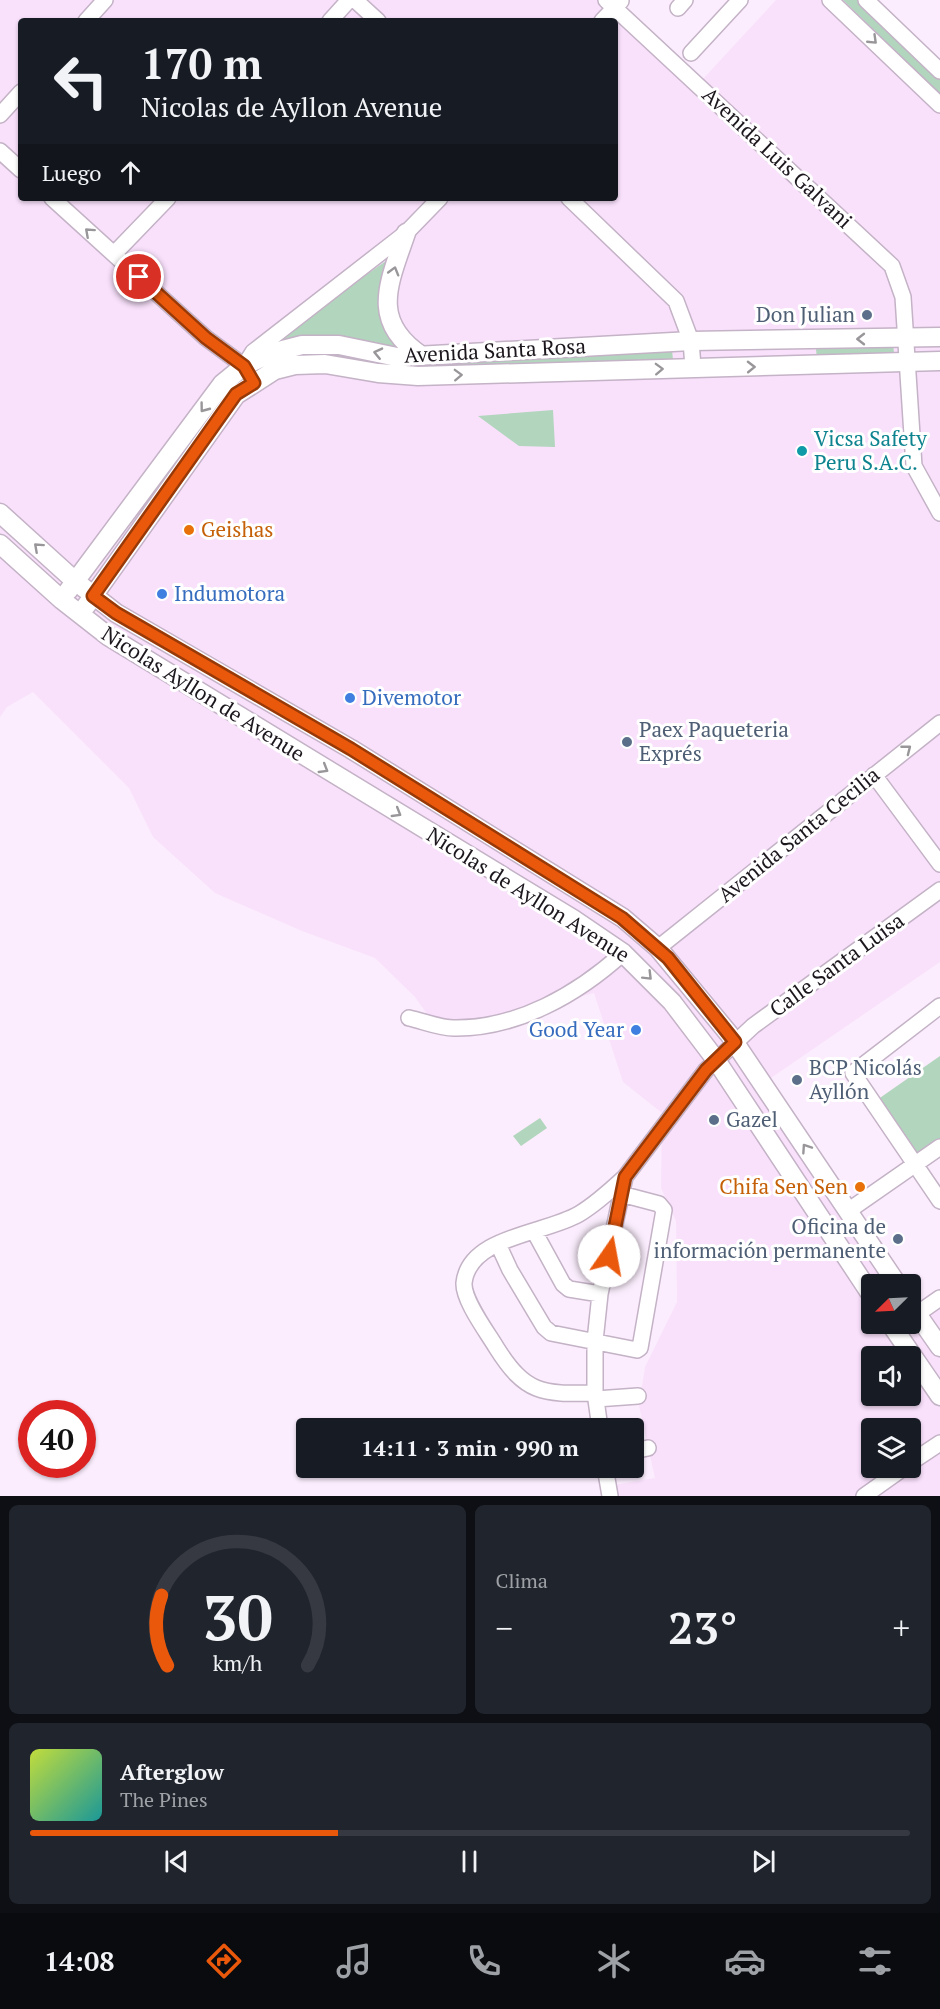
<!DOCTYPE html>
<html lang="es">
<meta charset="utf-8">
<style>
:root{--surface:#171b24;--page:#20242c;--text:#f1f3f6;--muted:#9ea1a6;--line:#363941;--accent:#ea580c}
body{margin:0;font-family:"PT Serif",serif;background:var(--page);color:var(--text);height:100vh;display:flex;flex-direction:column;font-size:22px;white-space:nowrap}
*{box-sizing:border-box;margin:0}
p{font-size:20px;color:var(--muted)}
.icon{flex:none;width:33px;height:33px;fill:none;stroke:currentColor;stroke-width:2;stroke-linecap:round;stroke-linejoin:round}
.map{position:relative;height:1496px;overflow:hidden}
.side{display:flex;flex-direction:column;gap:9px;padding:9px;background:#0d0f14;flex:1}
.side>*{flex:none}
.top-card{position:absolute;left:18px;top:18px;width:600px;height:183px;border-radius:6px;box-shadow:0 2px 4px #0004;background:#171b24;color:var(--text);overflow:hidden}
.needle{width:39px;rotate:246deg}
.buttons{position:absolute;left:861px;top:1274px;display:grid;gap:12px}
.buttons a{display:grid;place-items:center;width:60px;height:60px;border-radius:6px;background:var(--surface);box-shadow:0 2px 4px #0004;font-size:30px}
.speed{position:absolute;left:18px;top:1400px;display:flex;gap:12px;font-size:30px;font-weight:700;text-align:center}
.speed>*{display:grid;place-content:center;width:78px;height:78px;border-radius:50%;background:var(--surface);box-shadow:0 2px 4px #0004;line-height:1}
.speed .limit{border:9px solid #d22;background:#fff;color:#111}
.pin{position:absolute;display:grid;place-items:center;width:51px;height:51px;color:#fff;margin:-26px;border:3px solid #fff;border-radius:50%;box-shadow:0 2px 6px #0007}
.me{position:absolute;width:66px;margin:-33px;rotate:12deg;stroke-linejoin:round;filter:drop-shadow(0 0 4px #0008)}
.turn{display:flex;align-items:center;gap:21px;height:126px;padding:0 24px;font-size:27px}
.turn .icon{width:78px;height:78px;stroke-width:2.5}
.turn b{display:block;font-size:42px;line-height:51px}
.then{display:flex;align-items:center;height:57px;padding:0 24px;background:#0003;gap:12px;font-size:22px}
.big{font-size:45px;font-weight:700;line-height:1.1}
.side .tile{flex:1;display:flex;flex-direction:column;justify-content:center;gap:9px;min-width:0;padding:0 21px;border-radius:9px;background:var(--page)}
.side .dial{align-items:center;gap:0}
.dial svg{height:156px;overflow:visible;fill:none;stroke:var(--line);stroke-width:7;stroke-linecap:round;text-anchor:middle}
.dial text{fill:var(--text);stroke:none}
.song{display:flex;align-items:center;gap:18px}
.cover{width:72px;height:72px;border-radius:9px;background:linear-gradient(135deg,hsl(70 70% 55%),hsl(180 70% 35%))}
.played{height:6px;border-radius:3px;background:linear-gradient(90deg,var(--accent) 35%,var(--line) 35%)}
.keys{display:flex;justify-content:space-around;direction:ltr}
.heat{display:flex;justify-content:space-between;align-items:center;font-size:33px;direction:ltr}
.side .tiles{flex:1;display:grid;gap:9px;grid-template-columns:1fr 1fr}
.tile:last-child{grid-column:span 2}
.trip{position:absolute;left:296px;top:1418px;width:348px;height:60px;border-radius:6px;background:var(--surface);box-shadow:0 2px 4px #0004;font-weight:700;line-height:60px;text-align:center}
.tabs{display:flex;height:96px;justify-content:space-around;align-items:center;background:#090b0e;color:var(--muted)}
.tabs .icon{width:42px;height:42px}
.tabs .active{color:var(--accent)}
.tabs b{font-size:27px;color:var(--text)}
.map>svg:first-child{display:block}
.built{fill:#f9e1fc;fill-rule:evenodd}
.green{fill:#b2d5bd}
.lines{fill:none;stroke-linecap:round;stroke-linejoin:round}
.minor-casing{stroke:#c4b2c6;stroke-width:18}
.major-casing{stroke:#c4b2c6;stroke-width:21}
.minor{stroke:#fff;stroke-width:15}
.major{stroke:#fff;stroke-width:18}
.oneway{stroke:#999699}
.route-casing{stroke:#983908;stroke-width:15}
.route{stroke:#ea580c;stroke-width:10}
.service-dot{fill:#5c6f8a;stroke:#fff;stroke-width:2}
.culture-dot{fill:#0f9aa8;stroke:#fff;stroke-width:2}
.food-dot{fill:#e8710a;stroke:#fff;stroke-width:2}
.shop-dot{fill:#3f7fe0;stroke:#fff;stroke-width:2}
.labels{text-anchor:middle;stroke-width:6;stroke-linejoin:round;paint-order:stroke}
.street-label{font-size:21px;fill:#1c161d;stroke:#fff}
.service-label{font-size:21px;fill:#4e5e75;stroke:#fff;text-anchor:start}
.culture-label{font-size:21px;fill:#0d838f;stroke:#fff;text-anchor:start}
.food-label{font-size:21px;fill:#c56008;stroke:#fff;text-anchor:start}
.shop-label{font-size:21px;fill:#366cbe;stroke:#fff;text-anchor:start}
</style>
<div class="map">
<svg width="940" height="1496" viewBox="0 0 940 1496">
<rect width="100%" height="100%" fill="#fbedfd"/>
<path class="built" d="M 0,0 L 619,0 L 702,80 L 776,0 L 827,0 L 940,108 L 940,962 L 768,1080 L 908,1284 L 872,1284 L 872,1323 L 910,1323 L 911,1287 L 929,1314 L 940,1307 L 940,1496 L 615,1496 L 614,1485 L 655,1478 L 639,1406 L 645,1367 L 677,1302 L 676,1221 L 661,1188 L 662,1113 L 623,1082 L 594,993 L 506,1016 L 453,1023 L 429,1017 L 415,997 L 375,958 L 302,931 L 215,893 L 153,837 L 129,788 L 33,692 L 7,707 L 0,717 ZM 21,21 L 615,21 L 615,198 L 21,198 ZM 872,1356 L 910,1356 L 910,1395 L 872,1395 ZM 872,1428 L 910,1428 L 910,1467 L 872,1467 Z"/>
<path class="green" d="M 843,0 L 859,0 L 940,77 L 940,94 Z
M 396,254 L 383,306 L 418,355 L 270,352 L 277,337 Z
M 893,343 L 894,353 L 817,359 L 816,349 Z
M 672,350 L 673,360 L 404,373 L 296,359 L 299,351 Z
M 553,410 L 555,447 L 519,446 L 478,416 Z
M 940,1056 L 940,1145 L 915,1162 L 874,1102 Z
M 540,1118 L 547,1128 L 521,1146 L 513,1136 Z"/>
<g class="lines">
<defs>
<path id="minor" d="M 355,0 L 378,21
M 606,0 L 892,266 L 903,297 L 914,466 L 940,513
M 830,0 L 940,105
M 866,0 L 940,71
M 678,8 L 685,0
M 86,21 L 105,0
M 330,21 L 349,0
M 602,21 L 621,1
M 691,53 L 740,0
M 0,115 L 21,92
M 0,151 L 21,170
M 52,198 L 206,338 L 244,366 L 248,374
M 569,198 L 676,301 L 691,341 L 693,367
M 114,254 L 168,198
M 244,366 L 253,352 L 406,233 L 440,198
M 874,775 L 940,864
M 658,948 L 940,723
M 940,1006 L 853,1073 L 940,1201
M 409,1018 C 423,1021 439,1028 454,1028 C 517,1029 578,994 623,953
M 848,1211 L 940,1147
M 534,1231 L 563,1284 L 569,1289 L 600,1294
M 498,1244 L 510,1270 L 544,1327 L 551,1333 L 637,1350 L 640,1348 L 664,1210 L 659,1204 L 621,1194
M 917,1314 L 940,1298
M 595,1393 C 543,1394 526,1395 496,1347 C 487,1332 463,1300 464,1283 C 469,1236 545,1234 579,1214 C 596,1204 611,1190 625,1177
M 596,1399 L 638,1396
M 600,1428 L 595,1393 L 595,1341 L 600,1294 L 625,1177 L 706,1070 L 753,1026 L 940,890
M 633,1451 L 648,1448
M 910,1463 L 940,1443
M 605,1467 L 610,1496
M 864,1496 L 905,1467"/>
<path id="major" d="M 406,233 C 389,283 369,321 422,356
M 0,513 L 75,581 L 116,613 L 351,749 L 623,918 L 658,948 L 729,1034 L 897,1284
M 0,544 L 62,600 L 108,636 L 573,919 L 623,953 L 672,1002 L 716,1060 L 872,1296
M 68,591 L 222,384 L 244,366 L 271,353 L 302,345 L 339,345 L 397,357 L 691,341 L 940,337
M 86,606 L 236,395 L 275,370 L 295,365 L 325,364 L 378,373 L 418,376 L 940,361
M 910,1304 L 940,1347
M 890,1323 L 940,1396"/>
</defs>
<use href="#minor" class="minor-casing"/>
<use href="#major" class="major-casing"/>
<use href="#minor" class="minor"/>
<use href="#major" class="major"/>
</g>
<defs><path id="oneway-chevron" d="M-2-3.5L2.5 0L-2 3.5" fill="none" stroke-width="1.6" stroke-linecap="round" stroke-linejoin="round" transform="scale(1.5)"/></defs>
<g class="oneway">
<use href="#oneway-chevron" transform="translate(873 40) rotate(44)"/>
<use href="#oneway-chevron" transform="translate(89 232) rotate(-138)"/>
<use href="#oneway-chevron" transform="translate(394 271) rotate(-74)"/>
<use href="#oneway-chevron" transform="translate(861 339) rotate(180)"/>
<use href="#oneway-chevron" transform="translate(378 353) rotate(-167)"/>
<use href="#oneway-chevron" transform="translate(751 367) rotate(-1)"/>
<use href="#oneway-chevron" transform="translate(659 369) rotate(-2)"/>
<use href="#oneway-chevron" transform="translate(458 375) rotate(-2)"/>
<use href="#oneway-chevron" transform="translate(204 408) rotate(127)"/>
<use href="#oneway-chevron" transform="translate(38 547) rotate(-138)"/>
<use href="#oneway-chevron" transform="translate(907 749) rotate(-38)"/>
<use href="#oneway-chevron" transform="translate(324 769) rotate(31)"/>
<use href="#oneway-chevron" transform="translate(397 813) rotate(31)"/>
<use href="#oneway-chevron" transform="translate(648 976) rotate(45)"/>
<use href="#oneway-chevron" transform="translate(806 1148) rotate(-124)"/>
</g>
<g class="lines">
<defs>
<path id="route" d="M 139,277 L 206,338 L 244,366 L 254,383 L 236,394 L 93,596 L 116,613 L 351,749 L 622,918 L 668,958 L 735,1042 L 706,1070 L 625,1177 L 609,1256"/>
</defs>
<use href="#route" class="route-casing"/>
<use href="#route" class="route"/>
</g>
<g class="service-dot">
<circle cx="867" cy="315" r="6"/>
<circle cx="627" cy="742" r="6"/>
<circle cx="797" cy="1080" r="6"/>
<circle cx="714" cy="1120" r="6"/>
<circle cx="898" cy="1239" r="6"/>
</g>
<circle class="culture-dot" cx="802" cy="451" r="6"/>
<g class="food-dot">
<circle cx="189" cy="530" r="6"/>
<circle cx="860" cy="1187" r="6"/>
</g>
<g class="shop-dot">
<circle cx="162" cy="594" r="6"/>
<circle cx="350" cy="698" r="6"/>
<circle cx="636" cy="1030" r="6"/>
</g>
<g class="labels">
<g class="street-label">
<text transform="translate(777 158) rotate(43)" y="7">Avenida Luis Galvani</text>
<text transform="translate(495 351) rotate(-3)" y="7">Avenida Santa Rosa</text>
<text transform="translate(203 694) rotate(32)" y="7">Nicolas Ayllon de Avenue</text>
<text transform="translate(799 835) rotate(-39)" y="7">Avenida Santa Cecilia</text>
<text transform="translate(528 895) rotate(32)" y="7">Nicolas de Ayllon Avenue</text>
<text transform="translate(837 965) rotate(-36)" y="7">Calle Santa Luisa</text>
</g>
<g class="service-label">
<text x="855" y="322" text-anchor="end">Don Julian</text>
<text x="639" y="737">Paex Paqueteria<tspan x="639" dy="24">Exprés</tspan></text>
<text x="809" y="1075">BCP Nicolás<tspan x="809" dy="24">Ayllón</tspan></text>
<text x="726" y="1127">Gazel</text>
<text x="886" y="1234" text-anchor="end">Oficina de<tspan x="886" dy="24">información permanente</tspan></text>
</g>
<g class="culture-label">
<text x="814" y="446">Vicsa Safety<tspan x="814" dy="24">Peru S.A.C.</tspan></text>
</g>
<g class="food-label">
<text x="201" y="537">Geishas</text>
<text x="848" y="1194" text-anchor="end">Chifa Sen Sen</text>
</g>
<g class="shop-label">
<text x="174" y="601">Indumotora</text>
<text x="362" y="705">Divemotor</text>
<text x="624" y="1037" text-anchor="end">Good Year</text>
</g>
</g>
</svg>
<div class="buttons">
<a><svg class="needle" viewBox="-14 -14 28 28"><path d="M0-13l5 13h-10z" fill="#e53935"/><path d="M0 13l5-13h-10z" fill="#9ea1a6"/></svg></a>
<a><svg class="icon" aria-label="sound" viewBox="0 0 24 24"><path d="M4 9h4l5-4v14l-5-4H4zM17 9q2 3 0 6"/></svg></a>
<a><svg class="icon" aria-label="layers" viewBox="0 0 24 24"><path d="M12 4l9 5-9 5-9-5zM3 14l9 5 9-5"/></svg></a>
</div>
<div class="speed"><div class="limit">40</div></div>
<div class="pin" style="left:139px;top:277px;background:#d93025"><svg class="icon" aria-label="arrive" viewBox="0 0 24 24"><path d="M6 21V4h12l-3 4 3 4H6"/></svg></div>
<svg class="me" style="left:609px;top:1256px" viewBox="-20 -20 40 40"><circle r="19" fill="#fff"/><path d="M0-13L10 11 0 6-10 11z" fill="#ea580c"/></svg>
<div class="trip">14:11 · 3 min · 990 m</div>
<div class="top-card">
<div class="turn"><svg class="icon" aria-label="left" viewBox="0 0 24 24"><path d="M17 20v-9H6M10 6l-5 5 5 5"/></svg><div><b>170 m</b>Nicolas de Ayllon Avenue</div></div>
<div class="then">Luego<svg class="icon" aria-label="ahead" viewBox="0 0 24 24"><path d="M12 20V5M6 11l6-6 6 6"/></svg></div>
</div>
</div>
<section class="side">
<div class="tiles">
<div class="tile dial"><svg viewBox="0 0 100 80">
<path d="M14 69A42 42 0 1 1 86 69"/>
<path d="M14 69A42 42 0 0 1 11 33" stroke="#ea580c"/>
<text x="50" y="56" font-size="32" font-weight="700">30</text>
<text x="50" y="72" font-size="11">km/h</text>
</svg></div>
<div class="tile"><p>Clima</p>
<div class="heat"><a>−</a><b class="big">23°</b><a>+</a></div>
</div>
<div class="tile">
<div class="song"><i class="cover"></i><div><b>Afterglow</b><p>The Pines</p></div></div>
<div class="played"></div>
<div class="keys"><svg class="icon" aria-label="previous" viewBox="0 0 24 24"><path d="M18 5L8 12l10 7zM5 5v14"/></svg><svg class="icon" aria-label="pause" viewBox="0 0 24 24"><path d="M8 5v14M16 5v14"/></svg><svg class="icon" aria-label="next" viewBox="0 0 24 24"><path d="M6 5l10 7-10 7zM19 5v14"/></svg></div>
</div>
</div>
</section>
<nav class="tabs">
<b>14:08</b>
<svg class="icon active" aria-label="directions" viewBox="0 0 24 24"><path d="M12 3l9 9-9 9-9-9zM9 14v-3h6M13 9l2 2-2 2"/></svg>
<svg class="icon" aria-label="music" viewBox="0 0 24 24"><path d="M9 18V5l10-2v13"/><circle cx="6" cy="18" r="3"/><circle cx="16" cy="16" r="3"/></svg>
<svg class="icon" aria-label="phone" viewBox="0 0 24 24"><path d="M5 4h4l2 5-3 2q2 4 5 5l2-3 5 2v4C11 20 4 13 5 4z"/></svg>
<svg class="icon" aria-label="climate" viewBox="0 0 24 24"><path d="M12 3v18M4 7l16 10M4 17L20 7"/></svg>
<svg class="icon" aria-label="car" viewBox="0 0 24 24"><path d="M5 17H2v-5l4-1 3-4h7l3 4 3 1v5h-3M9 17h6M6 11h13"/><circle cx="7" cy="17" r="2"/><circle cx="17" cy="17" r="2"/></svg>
<svg class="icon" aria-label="filters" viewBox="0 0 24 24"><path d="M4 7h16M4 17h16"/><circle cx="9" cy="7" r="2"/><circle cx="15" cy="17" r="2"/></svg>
</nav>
